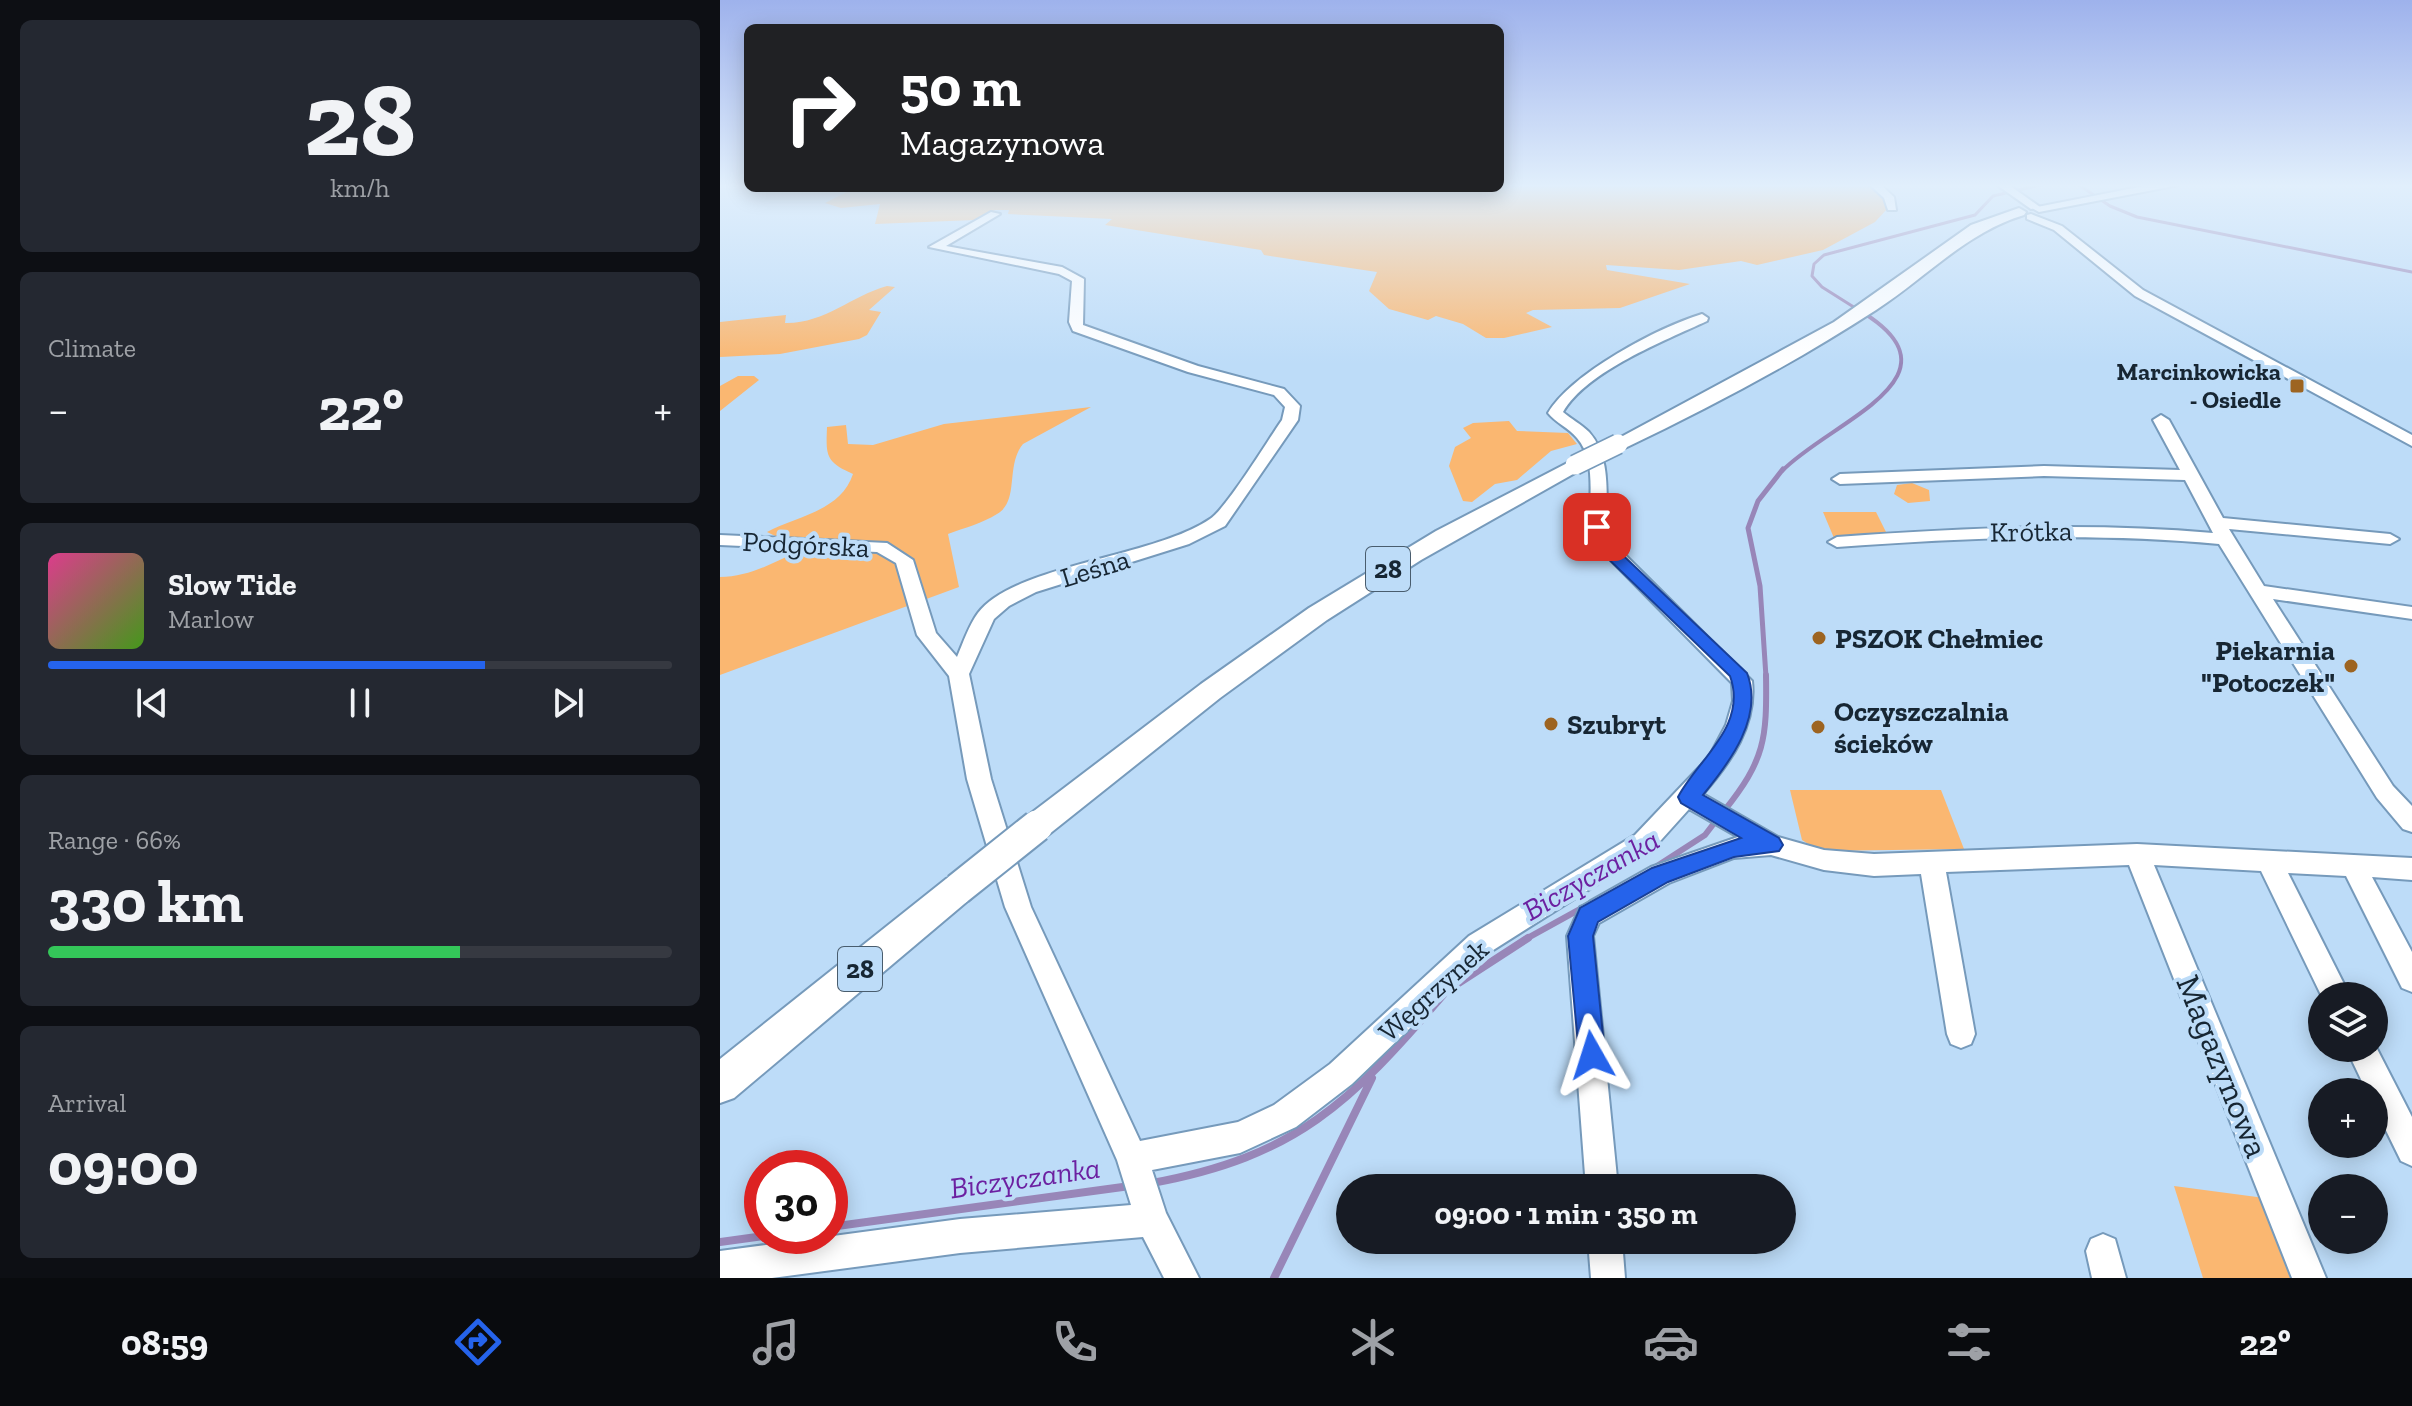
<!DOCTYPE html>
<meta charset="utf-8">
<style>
:root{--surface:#171b24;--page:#242831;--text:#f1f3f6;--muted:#9ea1a6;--line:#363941;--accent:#2563eb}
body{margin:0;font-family:"Zilla Slab",serif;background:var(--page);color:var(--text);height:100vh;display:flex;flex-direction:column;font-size:30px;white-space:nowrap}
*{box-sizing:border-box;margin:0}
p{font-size:26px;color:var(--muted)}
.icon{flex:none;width:44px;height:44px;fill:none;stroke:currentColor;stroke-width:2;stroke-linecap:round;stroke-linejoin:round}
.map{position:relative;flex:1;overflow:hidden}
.details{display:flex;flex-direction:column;gap:20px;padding:20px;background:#0d0f14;width:720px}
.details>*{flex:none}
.guide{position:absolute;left:24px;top:24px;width:760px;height:168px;border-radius:12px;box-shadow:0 4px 20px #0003;background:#202124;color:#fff;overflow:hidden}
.fabs{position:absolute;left:1588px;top:982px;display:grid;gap:16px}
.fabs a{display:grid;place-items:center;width:80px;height:80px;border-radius:50%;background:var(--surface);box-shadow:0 4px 20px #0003;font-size:40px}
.speed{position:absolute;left:24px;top:1150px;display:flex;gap:16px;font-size:40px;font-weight:700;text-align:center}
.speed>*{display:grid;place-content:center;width:104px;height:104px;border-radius:50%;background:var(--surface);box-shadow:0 4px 20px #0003;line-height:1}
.speed .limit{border:12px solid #d22;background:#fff;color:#111}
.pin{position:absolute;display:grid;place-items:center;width:68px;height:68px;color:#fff;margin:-34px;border-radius:16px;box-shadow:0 4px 12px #0006}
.me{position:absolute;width:88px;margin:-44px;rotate:354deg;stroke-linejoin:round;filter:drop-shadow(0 0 6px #0008)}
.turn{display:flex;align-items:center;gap:28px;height:168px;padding:0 24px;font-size:36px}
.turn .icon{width:104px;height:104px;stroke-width:2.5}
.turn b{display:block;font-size:56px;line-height:68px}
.big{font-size:60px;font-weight:700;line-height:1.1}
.details .tile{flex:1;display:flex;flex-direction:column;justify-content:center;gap:12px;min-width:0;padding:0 28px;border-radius:12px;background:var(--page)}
.details .dial{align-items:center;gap:0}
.dial b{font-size:104px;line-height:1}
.song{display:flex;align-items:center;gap:24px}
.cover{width:96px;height:96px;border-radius:12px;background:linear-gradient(135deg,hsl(330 70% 55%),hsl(100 70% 35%))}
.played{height:8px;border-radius:4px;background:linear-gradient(90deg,var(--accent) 70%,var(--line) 70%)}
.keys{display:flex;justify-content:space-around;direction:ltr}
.heat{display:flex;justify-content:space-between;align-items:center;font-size:44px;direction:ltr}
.charge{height:12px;border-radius:6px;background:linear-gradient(90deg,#34c759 66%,var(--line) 0)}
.trip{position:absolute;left:616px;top:1174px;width:460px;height:80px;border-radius:40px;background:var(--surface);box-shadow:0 4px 20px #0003;font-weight:700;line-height:80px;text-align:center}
.tabs{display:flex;height:128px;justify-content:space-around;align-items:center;background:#090b0e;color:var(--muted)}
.tabs .icon{width:56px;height:56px}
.tabs .on{color:var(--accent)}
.tabs b{font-size:36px;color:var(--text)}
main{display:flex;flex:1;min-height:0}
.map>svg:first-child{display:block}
.green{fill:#fab771}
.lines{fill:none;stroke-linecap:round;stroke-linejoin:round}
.stream-far4{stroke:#9886b8;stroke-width:3}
.stream-far3{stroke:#9886b8;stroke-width:4}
.stream-far2{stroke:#9886b8;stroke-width:5}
.stream-far1{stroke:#9886b8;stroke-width:6}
.stream{stroke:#9886b8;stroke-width:8}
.minor-casing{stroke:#769abb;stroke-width:4}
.major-casing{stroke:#769abb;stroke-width:4}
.minor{fill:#fff;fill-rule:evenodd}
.major{fill:#fff;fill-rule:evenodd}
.major-bridge-far1-casing{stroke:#769abb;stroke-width:22;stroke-linecap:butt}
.major-bridge-casing{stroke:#769abb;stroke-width:35;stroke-linecap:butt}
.major-bridge-far1{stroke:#fff;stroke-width:19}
.major-bridge{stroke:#fff;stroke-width:31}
.route{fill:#2563eb;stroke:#184099;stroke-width:2}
.poi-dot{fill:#9d6421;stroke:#bddcf8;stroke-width:3}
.labels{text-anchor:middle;stroke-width:8;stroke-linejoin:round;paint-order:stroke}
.far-poi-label{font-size:24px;font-weight:bold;fill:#172633;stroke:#bddcf8;text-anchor:end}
.shield{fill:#bddcf8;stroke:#495d6e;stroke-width:2}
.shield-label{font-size:26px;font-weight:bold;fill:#172633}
.street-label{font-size:28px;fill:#172633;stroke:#bddcf8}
.poi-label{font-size:28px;font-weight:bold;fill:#172633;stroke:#bddcf8;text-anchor:start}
.water-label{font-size:30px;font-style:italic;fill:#6c21a1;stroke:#bddcf8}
.near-street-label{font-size:34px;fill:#172633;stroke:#bddcf8}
</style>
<main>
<section class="details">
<div class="tile dial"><b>28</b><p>km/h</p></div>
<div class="tile"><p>Climate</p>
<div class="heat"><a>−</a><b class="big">22°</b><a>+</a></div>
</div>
<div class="tile">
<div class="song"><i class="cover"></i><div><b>Slow Tide</b><p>Marlow</p></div></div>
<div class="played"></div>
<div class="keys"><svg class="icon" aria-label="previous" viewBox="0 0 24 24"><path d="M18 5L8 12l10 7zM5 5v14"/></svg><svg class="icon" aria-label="pause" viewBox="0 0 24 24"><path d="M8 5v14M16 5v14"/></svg><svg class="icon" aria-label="next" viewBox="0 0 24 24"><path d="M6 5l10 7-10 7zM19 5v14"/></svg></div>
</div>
<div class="tile"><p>Range · 66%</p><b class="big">330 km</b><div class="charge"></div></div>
<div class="tile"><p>Arrival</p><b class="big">09:00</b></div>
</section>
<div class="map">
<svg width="1692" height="1278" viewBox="0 0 1692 1278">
<rect width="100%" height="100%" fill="#bddcf8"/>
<path class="green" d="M 780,185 L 1148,185 L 1165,199 L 1168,208 L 1155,222 L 1103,250 L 1037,265 L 1021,261 L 959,270 L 886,265 L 887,270 L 970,284 L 900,308 L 813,310 L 806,313 L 832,327 L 784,338 L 766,338 L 743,324 L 716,316 L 708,320 L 669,309 L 649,291 L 657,272 L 544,255 L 541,250 L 385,225 L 392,219 L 288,214 L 289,210 L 275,210 L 255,220 L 155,224 L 160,204 L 121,208 L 105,203 L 135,188 Z
M 167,286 L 175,287 L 149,310 L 161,312 L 147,335 L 139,339 L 60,354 L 0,357 L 0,322 L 66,315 L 65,323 C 104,324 131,296 167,286 Z
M 18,376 L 34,376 L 39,380 L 0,411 L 0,386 Z
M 371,407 L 303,444 C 285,466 300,501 277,514 C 263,523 244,528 228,534 L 239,587 L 0,675 L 0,577 C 30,577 55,562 82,549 L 47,532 C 77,516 121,511 133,474 C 105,462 106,455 107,427 L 126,425 L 128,444 L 153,445 L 224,424 Z
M 789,421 L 797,431 L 848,433 L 857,444 L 831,451 L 797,480 L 775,484 L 752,502 L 743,501 L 729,466 L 735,447 L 751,438 L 743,428 L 753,423 Z
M 1192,483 L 1209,490 L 1210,501 L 1188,503 L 1174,494 L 1177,485 Z
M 1103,512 L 1156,512 L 1167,534 L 1114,538 Z
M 1070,790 L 1221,790 L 1244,849 L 1099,851 L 1082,840 Z
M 1454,1186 L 1552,1199 L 1582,1278 L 1483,1278 Z"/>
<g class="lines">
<path class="stream-far4" d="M 1359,185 L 1390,206 L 1417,217 L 1692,272
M 1140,311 L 1102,287 L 1092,276 L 1094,264 L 1104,255 L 1255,215 L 1273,196 L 1320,185"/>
<path class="stream-far3" d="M 1062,471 C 1110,421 1253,376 1137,309"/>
<path class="stream-far2" d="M 1046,677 L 1040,586 L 1028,528 L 1038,501 L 1063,469"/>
<path class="stream-far1" d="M 1004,811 C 1045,760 1047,739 1046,675
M 937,866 L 985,835 L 998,818
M 804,940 L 862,908"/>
<path class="stream" d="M 731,988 L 808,938
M 432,1183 C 577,1156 630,1103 723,995
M 110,1227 L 410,1186
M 0,1242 L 44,1236
M 554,1278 L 652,1078"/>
<defs>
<path id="minor" d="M 1150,185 L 1161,185 L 1174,197 L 1176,210 L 1168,210 L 1164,198 Z
M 1277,185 L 1289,185 L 1320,207 L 1311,209 Z
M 271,212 L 280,214 L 226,246 L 342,267 L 364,279 L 363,325 L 478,366 L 564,389 L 580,406 L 578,420 L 505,526 L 469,544 L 316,592 L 289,606 L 274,619 L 249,674 L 271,779 L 311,907 L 420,1141 L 518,1122 L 554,1105 L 610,1064 L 749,936 L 915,835 L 989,757 L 1006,725 L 1013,701 L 1012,683 L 870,539 C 867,509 879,463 857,438 C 849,428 836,423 828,413 C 852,373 937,328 982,314 L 988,318 L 987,321 C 944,341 867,371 843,412 C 851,419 861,424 869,432 C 894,460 884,503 888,538 L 1032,681 C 1037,725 1011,762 983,794 L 1058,837 L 1104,850 L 1154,854 L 1417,844 L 1692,858 L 1692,880 L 1652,877 L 1692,952 L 1692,992 L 1682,988 L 1626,876 L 1568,873 L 1630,996 L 1602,997 L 1541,871 L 1434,865 L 1606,1278 L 1572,1278 L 1409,865 L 1226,872 L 1255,1034 L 1251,1044 L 1241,1048 L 1231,1044 L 1227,1034 L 1201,874 L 1154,876 L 1104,870 L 1051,855 L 1014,858 L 949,883 L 879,923 L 873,936 L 898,1188 L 866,1188 L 847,936 L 860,907 L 931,867 L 1018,837 L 969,809 L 933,849 L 767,954 L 632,1084 L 576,1127 L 520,1153 L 432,1170 L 446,1213 L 479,1278 L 444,1278 L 423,1237 L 240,1253 L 52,1278 L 0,1278 L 0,1251 L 240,1219 L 411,1205 L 397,1160 L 285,907 L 247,779 L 229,676 L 197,635 L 176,563 L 157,552 L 0,545 L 0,535 L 167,543 L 193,560 L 216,633 L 237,657 C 243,643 249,625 258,613 C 294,565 435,557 490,519 C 506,509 548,440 562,420 L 565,407 L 554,395 L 468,372 L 353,331 L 349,322 L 352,281 L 339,274 L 209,247 Z
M 1311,214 L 1342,226 L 1423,290 L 1692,435 L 1692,446 L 1415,296 L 1334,230 L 1307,219 L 1307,215 Z
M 1441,415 L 1449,420 L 1503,518 L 1670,534 L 1679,539 L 1670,544 L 1509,529 L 1544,586 L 1692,607 L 1692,619 L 1553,599 L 1673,786 L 1692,806 L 1692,832 L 1683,829 L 1657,798 L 1499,544 C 1371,532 1245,538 1117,547 L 1108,542 L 1117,537 C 1242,528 1367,522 1493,533 L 1465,480 L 1324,476 L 1120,484 L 1112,479 L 1120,474 L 1324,466 L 1460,470 L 1433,420 Z
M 1654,1043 L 1692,1117 L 1692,1166 L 1681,1161 L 1654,1106 L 1654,1092 L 1647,1092 L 1626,1048 L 1654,1048 Z
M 1383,1234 L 1395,1239 L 1406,1278 L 1372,1278 L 1366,1251 L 1371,1239 Z
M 868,1240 L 902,1240 L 905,1278 L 871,1278 Z"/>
<path id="major" d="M 1429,185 L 1459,185 L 1319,212 L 1312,208 Z
M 1299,208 L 1306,212 L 1304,215 C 1245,233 1207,277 1156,310 C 1076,362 991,407 905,448 L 891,448 L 888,444 L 1114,322 L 1251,225 Z
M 855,459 L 862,461 L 865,465 L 862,469 L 701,560 L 607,620 L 500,698 L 328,835 L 317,839 L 306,835 L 301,826 L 306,817 L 481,684 L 589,608 L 716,531 Z
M 238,875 L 250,879 L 255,889 L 250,899 L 14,1098 L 0,1103 L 0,1059 L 226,879 Z"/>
</defs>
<use href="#minor" class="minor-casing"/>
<use href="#major" class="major-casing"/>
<use href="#minor" class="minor"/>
<use href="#major" class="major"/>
<defs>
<path id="major-bridge-far1" d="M 855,465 L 898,444"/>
<path id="major-bridge" d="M 238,889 L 317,826"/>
</defs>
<use href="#major-bridge-far1" class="major-bridge-far1-casing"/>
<use href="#major-bridge" class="major-bridge-casing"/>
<use href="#major-bridge-far1" class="major-bridge-far1"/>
<use href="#major-bridge" class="major-bridge"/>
</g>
<linearGradient id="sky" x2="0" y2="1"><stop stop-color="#9eb2ec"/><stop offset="0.51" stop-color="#e1effc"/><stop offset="1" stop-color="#e1effc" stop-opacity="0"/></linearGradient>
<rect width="1692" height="364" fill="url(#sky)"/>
<path class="route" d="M 877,522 L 885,527 L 891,544 L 1027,673 C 1044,717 1010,762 983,795 L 1059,838 L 1063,845 L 1059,851 L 1014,857 L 948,882 L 878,922 L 873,936 L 885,1055 L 881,1064 L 872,1068 L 863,1064 L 859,1055 L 848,936 L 860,908 L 932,868 L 1021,838 L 961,803 L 958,797 C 978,759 1028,726 1010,676 L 878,549 L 869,527 Z"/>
<g class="poi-dot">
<rect x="1569" y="378" width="16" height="16" rx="4"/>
<circle cx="1099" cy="638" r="8"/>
<circle cx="1631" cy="666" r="8"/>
<circle cx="831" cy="724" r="8"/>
<circle cx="1098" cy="727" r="8"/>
</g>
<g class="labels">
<g class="far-poi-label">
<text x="1561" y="380">Marcinkowicka<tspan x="1561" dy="28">- Osiedle</tspan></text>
</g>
<g class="shield">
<rect x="646" y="547" width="44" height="44" rx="6"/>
<rect x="118" y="947" width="44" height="44" rx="6"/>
</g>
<g class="shield-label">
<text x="668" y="578">28</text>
<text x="140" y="978">28</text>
</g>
<g class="street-label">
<text transform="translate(1311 531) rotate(-1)" y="10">Krótka</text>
<text transform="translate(86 544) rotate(3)" y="10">Podgórska</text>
<text transform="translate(375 568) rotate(-17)" y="10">Leśna</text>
<text transform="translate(713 990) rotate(-42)" y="10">Węgrzynek</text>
</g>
<g class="poi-label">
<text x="1115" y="648">PSZOK Chełmiec</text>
<text x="1615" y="660" text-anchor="end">Piekarnia<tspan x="1615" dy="32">"Potoczek"</tspan></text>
<text x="1114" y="721">Oczyszczalnia<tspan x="1114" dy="32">ścieków</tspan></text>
<text x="847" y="734">Szubryt</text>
</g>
<g class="water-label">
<text transform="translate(871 875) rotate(-30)" y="10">Biczyczanka</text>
<text transform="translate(305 1178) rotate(-8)" y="10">Biczyczanka</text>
</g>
<g class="near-street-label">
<text transform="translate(1503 1066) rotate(68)" y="12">Magazynowa</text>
</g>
</g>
</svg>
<div class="fabs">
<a><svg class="icon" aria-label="layers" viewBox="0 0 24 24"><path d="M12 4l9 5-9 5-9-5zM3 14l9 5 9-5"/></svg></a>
<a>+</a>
<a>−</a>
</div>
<div class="speed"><div class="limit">30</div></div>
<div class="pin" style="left:877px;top:527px;background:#d93025"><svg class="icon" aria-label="arrive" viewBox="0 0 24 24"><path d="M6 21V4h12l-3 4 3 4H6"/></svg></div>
<svg class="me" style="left:872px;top:1055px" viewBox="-20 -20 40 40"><path d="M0-17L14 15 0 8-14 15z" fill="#2563eb" stroke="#fff" stroke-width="4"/></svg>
<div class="trip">09:00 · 1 min · 350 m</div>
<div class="guide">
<div class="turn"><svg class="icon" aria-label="right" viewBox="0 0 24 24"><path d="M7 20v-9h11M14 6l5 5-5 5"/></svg><div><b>50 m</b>Magazynowa</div></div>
</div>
</div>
</main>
<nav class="tabs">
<b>08:59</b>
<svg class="icon on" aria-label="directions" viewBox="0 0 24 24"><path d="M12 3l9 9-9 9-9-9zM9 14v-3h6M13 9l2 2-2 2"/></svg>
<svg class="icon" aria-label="music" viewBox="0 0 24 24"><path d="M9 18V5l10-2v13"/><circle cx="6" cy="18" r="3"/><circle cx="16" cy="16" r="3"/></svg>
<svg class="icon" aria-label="phone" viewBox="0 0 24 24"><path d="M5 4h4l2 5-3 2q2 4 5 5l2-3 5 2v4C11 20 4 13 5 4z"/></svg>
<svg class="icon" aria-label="climate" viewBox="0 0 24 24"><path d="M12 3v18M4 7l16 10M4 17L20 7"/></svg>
<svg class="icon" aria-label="car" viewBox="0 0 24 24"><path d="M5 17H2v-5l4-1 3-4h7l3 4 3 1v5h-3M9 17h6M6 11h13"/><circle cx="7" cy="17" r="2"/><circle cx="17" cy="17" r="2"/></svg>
<svg class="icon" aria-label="filters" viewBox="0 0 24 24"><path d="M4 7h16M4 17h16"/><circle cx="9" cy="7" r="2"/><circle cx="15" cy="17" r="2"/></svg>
<b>22°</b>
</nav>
